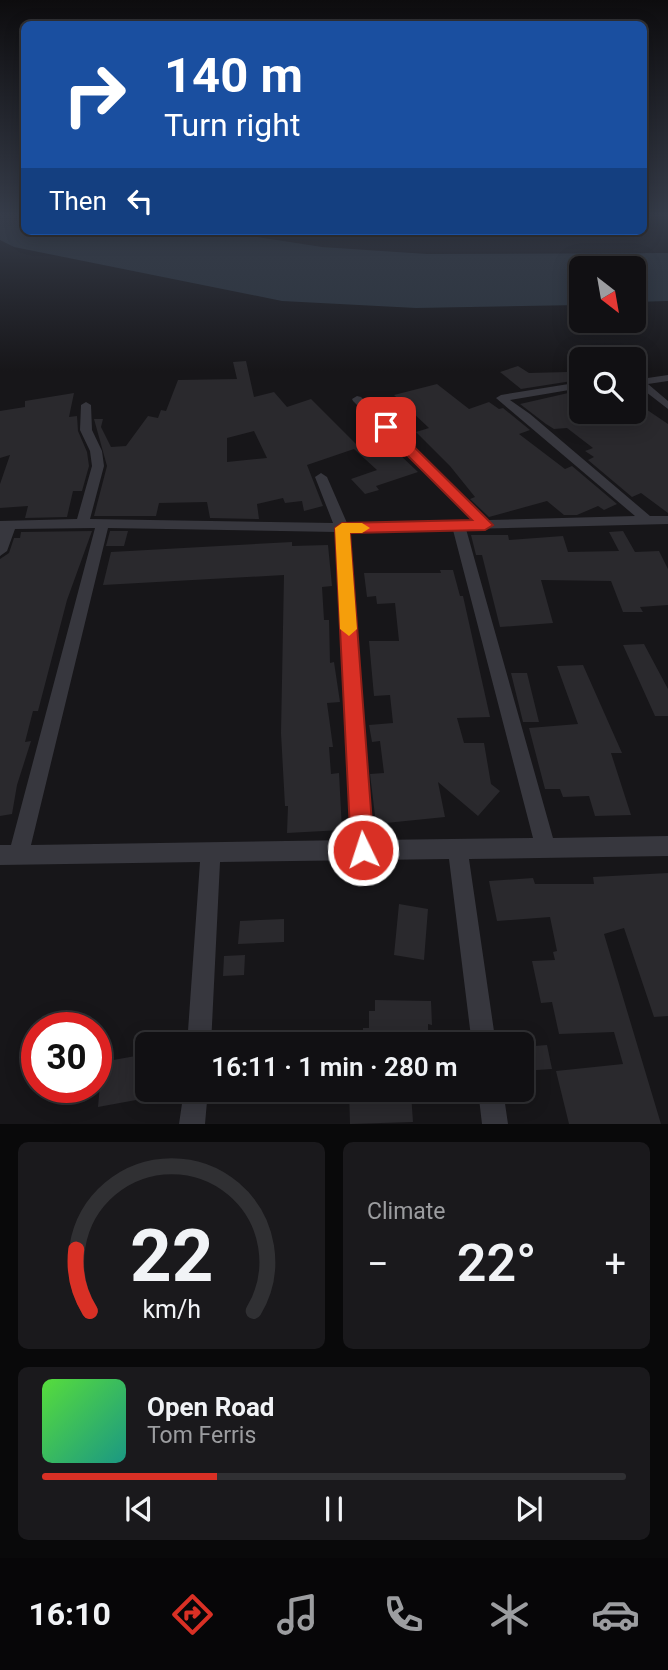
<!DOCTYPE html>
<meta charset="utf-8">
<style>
:root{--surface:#111013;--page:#1a191c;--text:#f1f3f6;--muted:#9c9da0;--line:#303033;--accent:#d93025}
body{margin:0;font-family:Roboto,sans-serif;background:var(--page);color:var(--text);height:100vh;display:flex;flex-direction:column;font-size:26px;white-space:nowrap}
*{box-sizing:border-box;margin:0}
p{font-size:23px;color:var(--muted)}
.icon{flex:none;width:38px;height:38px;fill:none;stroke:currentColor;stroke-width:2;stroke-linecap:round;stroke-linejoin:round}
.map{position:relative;height:1124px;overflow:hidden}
.side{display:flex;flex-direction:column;gap:18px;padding:18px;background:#09090a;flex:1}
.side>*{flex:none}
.hud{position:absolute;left:21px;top:21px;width:626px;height:214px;border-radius:10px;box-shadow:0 4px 18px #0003,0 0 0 2px var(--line);background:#1a4fa0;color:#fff;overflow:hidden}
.needle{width:46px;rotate:149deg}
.fabs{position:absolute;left:569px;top:256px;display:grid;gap:14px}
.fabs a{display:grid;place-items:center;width:77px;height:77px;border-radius:10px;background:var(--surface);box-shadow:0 4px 18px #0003,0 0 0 2px var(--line);font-size:35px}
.speed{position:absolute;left:21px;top:1012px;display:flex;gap:14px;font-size:35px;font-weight:700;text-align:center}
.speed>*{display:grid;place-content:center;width:91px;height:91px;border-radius:50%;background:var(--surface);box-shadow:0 4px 18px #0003,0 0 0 2px var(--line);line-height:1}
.speed .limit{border:10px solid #d22;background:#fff;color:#111}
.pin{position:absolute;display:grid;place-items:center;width:60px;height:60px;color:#fff;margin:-30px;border-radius:14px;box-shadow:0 4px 10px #0006}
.me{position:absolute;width:77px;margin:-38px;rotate:356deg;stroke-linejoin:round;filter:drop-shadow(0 0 5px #0008)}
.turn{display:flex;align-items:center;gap:24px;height:147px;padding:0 28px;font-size:32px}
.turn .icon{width:91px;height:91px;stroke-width:2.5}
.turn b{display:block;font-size:49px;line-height:60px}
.then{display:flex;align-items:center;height:66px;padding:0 28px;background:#0003;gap:14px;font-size:26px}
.big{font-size:52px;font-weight:600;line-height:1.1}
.side .widget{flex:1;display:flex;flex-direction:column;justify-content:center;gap:10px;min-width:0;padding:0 24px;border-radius:10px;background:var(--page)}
.side .dial{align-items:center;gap:0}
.dial svg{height:182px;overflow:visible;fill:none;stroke:var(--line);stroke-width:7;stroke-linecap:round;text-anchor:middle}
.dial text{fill:var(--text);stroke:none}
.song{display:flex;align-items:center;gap:21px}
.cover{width:84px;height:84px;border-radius:10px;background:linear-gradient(135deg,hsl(110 70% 55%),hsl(170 70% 35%))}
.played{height:7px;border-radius:4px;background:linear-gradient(90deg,var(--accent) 30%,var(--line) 30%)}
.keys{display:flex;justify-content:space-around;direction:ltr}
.heat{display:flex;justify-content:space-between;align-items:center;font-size:38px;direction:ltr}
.side .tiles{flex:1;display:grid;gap:18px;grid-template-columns:1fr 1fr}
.widget:last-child{grid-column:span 2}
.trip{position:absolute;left:135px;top:1032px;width:399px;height:70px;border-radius:10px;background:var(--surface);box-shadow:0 4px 18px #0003,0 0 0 2px var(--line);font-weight:600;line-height:70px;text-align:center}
.tab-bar{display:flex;height:112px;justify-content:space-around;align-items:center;background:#070608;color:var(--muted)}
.tab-bar .icon{width:49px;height:49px}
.tab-bar .on{color:var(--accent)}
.tab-bar b{font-size:32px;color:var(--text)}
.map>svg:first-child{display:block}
.water{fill:#2b343e}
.building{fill:#2a292d;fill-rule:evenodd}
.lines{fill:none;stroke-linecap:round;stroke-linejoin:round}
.minor{fill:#37373e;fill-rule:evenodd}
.route{fill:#d93025;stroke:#8d1f18;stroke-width:2}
.slow{fill:#f59e0b}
</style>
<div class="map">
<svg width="668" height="1124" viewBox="0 0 668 1124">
<rect width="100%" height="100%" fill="#171619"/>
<path class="water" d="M 0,214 L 24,214 L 24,231 L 219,231 L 322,247 L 427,254 L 668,253 L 668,301 L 634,302 L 634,268 L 581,268 L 581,305 L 416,308 L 282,301 L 14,247 L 0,240 Z"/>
<path class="building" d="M 246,361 L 254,397 L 274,392 L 287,407 L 311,399 L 356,444 L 379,435 L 418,472 L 376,486 L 379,490 L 365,494 L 351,479 L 377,470 L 354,449 L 307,465 L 323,506 L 304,511 L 302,501 L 285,503 L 283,498 L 257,504 L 259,519 L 210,518 L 207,502 L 159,503 L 156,516 L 94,516 L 107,466 L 94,419 L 103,419 L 101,427 L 111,447 L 126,446 L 148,416 L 158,418 L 161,410 L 166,411 L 178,380 L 237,379 L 233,362 ZM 254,431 L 267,458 L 227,462 L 227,438 Z
M 518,366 L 529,373 L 567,372 L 572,381 L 521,389 L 500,372 Z
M 437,384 L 469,409 L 489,402 L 499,409 L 503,408 L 530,430 L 519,434 L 565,469 L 572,466 L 617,504 L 604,510 L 598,506 L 577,515 L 564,515 L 547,501 L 489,517 L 470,499 L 475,497 L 450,466 L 416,432 L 429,428 L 394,395 Z
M 577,391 L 581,395 L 581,411 L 634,411 L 634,401 L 668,424 L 668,513 L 641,493 L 632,497 L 588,460 L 594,457 L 585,451 L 593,448 L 567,428 L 554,429 L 546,424 L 520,404 Z
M 74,393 L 69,417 L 77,416 L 78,431 L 87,452 L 89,466 L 82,491 L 73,491 L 67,517 L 25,518 L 28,506 L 0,508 L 0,484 L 10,455 L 0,458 L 0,411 L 25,407 L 25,401 Z
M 92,531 L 67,600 L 38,711 L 33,711 L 25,742 L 31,741 L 17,785 L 12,814 L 0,816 L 0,559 L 9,553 L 14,538 L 20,538 L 21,532 Z
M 110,531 L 128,531 L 124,546 L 106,546 Z
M 623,531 L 635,552 L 659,551 L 668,569 L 668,605 L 640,607 L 643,612 L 623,612 L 611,581 L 541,580 L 553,623 L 500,627 L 482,555 L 476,555 L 471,535 L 508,535 L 509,540 L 563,536 L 568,552 L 619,551 L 609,532 Z
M 292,542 L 292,546 L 328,545 L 332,586 L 322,587 L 324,620 L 329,620 L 330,663 L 334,662 L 340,702 L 327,703 L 333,747 L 329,747 L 331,774 L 339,773 L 342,830 L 287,833 L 288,806 L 285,806 L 281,733 L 284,575 L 103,585 L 111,552 Z
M 440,570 L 453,570 L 460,596 L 463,596 L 490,717 L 457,718 L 464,743 L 484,743 L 491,784 L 500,791 L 478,816 L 438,782 L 445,817 L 376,824 L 370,774 L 384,773 L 380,741 L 372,742 L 369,725 L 393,723 L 390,695 L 374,696 L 369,641 L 399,641 L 395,603 L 377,604 L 376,596 L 367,597 L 364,573 L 441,573 Z
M 644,644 L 668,689 L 668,716 L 655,716 L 623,645 Z
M 583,665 L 622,753 L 611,753 L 631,815 L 595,816 L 589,796 L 563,797 L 560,789 L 545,789 L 529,728 L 578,724 L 557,666 Z
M 511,673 L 527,673 L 539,722 L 523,722 Z
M 668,873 L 668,1016 L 654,1017 L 624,928 L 604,934 L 661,1124 L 569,1124 L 556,1071 L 623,1064 L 614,1032 L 559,1034 L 552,1002 L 541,1003 L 532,961 L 555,960 L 553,952 L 557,951 L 550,917 L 497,921 L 489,881 L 533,878 L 535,884 L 594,884 L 593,877 Z
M 399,904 L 428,909 L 424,960 L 394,955 Z
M 284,919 L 284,942 L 238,944 L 240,921 Z
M 245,955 L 244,975 L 223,976 L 224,956 Z
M 375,1000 L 431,1001 L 432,1025 L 428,1024 L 428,1036 L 423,1037 L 424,1045 L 363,1045 L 363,1028 L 369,1028 L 369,1011 L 375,1011 Z
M 547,1045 L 552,1069 L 522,1071 L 522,1047 Z
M 147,1054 L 147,1098 L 98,1107 L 102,1062 Z
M 349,1090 L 411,1093 L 413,1122 L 350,1124 Z"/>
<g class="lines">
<path class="minor" d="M 668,375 L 668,381 L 648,384 L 668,401 L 668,409 L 637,385 L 634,386 L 634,380 Z
M 581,382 L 581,388 L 510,400 L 530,414 L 650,516 L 668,516 L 668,524 L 466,529 L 553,838 L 668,836 L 668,856 L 469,859 L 496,1045 L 472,1045 L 449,859 L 220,862 L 211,1045 L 187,1045 L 200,862 L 0,865 L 0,845 L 11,845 L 95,528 L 15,529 L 7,551 L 0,556 L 0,521 L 77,519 L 92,466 L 90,451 L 80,430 L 81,405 L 86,402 L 91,405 L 92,430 L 102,451 L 104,466 L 90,519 L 333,523 L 315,477 L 321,473 L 327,477 L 347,523 L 473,520 L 353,401 L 352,399 L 357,396 L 361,397 L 488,520 L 635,516 L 496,398 L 501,395 ZM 108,528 L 336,532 L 352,840 L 31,845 ZM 453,530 L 533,838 L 372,840 L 349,532 Z
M 184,1090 L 208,1090 L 205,1124 L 179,1124 Z
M 478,1090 L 503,1090 L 508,1124 L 482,1124 Z"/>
</g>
<linearGradient id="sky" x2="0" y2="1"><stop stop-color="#0d0c0e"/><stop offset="0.58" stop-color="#363c49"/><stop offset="1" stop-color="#363c49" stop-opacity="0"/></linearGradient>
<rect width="668" height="371" fill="url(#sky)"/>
<path class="route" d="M 382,424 L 391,424 L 493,525 L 485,530 L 350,533 L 374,850 L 371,859 L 363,862 L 355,859 L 351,850 L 335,528 L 342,523 L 472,520 L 382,430 Z"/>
<path class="slow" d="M 342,523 L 362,523 L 370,528 L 362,533 L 350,533 L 357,629 L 349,636 L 340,629 L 335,528 Z"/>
</svg>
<div class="fabs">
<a><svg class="needle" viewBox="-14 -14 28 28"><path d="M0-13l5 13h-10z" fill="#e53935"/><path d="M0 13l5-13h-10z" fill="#9c9da0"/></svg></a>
<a><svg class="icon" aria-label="search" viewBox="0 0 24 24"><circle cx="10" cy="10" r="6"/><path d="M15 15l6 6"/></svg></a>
</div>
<div class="speed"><div class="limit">30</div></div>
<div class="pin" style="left:386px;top:427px;background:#d93025"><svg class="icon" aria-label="arrive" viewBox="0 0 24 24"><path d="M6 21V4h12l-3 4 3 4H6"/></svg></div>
<svg class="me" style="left:363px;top:850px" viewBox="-20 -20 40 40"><circle r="17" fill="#d93025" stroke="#fff" stroke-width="3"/><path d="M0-11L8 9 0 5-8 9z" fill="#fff"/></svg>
<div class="trip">16:11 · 1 min · 280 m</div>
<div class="hud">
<div class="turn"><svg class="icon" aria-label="right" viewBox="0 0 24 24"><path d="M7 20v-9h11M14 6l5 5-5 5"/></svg><div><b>140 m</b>Turn right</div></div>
<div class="then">Then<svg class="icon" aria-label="left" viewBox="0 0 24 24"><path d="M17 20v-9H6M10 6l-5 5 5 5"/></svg></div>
</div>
</div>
<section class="side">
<div class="tiles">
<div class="widget dial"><svg viewBox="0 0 100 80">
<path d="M14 69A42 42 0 1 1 86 69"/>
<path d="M14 69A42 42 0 0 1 8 42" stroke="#d93025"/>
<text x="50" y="56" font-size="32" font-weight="700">22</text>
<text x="50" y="72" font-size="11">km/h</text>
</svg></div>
<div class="widget"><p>Climate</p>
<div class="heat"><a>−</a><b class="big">22°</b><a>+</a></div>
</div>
<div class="widget">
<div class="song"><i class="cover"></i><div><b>Open Road</b><p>Tom Ferris</p></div></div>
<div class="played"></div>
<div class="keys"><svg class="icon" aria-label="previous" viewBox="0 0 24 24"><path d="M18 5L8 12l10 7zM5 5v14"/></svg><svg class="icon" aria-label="pause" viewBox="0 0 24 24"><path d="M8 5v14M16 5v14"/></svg><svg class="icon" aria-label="next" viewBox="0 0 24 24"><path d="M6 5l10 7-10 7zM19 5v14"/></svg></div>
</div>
</div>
</section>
<nav class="tab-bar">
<b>16:10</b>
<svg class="icon on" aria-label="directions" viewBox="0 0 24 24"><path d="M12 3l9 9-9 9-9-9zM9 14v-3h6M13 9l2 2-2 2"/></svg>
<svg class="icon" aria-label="music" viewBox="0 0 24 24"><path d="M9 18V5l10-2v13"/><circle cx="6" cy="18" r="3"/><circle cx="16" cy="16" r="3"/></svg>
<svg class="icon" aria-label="phone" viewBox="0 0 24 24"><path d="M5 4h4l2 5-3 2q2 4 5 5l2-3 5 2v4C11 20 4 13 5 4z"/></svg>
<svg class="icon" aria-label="climate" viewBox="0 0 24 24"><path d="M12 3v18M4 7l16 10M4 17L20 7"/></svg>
<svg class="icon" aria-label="car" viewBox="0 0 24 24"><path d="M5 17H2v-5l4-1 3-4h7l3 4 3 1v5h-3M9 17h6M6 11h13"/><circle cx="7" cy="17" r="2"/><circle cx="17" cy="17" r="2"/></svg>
</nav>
